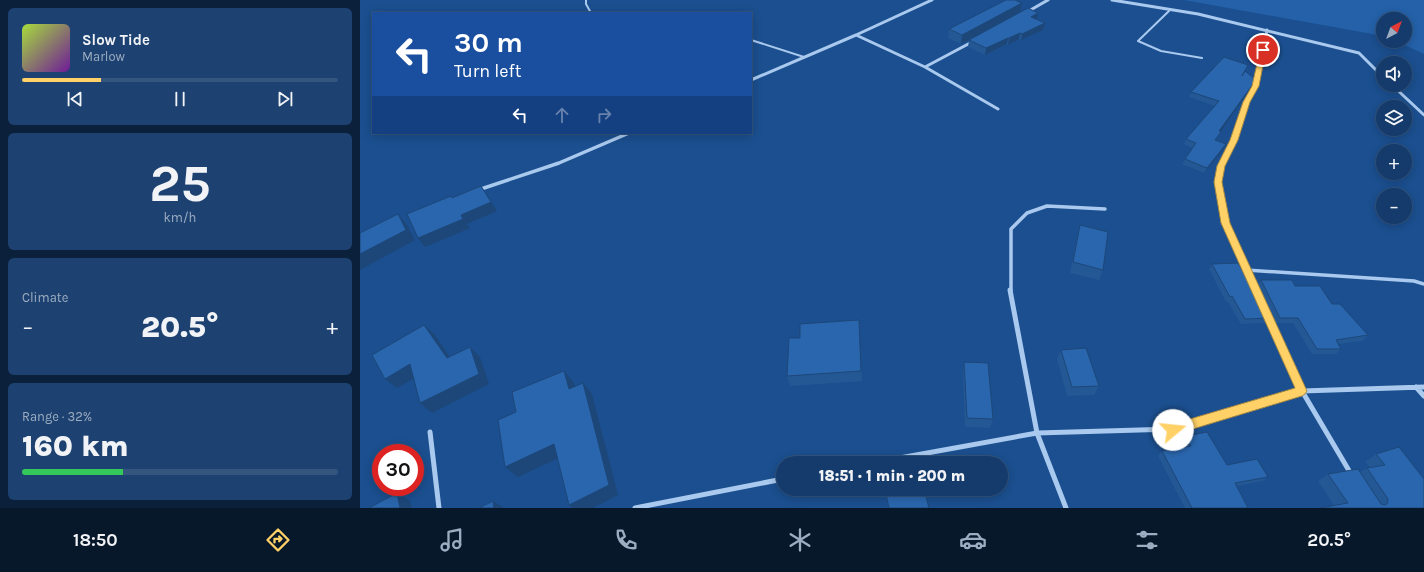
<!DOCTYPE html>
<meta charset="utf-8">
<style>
:root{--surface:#143b6b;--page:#1d4271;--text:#f1f3f6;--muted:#9dadc1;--line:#33557e;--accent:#ffd166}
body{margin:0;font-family:Karla,sans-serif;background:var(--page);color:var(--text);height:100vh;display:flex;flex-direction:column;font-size:15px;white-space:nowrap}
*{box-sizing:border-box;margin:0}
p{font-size:13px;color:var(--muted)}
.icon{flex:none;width:22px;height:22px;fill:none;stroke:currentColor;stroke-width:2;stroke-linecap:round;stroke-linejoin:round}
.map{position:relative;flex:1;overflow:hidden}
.side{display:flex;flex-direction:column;gap:8px;padding:8px;background:#0b203b;width:360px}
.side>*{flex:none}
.hud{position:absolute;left:12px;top:12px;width:380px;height:122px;border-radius:0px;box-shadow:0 2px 10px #0003,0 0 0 1px var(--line);background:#1a4fa0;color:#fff;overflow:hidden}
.needle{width:26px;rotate:41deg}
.buttons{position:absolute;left:1016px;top:12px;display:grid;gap:8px}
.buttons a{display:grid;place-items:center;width:36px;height:36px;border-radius:50%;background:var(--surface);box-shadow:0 2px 10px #0003,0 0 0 1px var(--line);font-size:20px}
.speed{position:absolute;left:12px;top:444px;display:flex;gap:8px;font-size:20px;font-weight:700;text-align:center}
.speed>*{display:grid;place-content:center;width:52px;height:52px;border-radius:50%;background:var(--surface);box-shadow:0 2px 10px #0003,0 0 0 1px var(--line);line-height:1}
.speed .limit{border:6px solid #d22;background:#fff;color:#111}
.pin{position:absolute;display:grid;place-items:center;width:34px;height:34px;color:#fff;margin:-17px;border:2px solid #fff;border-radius:50%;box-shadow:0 1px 4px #0007}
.me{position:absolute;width:44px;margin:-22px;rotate:73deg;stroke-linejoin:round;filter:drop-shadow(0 0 3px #0008)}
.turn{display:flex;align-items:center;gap:14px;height:84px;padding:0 16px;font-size:18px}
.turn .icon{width:52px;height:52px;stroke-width:2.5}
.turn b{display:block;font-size:28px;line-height:34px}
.lanes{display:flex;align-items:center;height:38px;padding:0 16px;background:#0003;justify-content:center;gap:20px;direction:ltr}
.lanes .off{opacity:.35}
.big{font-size:30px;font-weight:800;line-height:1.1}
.side .card{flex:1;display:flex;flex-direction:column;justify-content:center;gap:6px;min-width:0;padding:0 14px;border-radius:6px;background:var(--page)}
.side .dial{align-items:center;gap:0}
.dial b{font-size:52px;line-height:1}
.song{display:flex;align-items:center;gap:12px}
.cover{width:48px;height:48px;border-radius:6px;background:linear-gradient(135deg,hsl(80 70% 55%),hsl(280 70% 35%))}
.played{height:4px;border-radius:2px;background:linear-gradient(90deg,var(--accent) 25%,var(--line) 25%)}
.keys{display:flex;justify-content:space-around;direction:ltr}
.heat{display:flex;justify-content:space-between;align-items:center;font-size:22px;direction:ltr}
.charge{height:6px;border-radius:3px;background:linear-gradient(90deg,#34c759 32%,var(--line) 0)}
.trip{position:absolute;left:416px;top:456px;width:232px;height:40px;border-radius:20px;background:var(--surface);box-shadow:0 2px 10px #0003,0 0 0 1px var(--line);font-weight:800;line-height:40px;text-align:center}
.dock{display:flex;height:64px;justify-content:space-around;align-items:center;background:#08182b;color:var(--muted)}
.dock .icon{width:28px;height:28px}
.dock .active{color:var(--accent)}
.dock b{font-size:18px;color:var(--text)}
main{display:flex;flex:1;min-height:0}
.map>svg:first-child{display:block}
.green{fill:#2461a8}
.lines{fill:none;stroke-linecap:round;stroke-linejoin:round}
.service{stroke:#a9c9ee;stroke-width:2}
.minor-far2{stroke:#a9c9ee;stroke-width:3}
.minor-far1{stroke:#a9c9ee;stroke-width:3.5}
.minor{stroke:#a9c9ee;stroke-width:5}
.wall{fill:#245895}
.shaded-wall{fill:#1d4779}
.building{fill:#2a66ad;stroke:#1d4779}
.route{fill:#ffd166;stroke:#a68842}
</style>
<main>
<section class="side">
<div class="card">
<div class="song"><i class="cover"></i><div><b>Slow Tide</b><p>Marlow</p></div></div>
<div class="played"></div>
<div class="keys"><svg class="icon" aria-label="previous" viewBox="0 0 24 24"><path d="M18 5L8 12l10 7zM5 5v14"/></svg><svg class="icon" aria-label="pause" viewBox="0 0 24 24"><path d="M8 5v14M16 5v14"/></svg><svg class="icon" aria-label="next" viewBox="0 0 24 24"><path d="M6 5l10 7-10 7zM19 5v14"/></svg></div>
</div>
<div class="card dial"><b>25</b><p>km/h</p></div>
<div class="card"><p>Climate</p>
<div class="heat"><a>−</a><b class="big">20.5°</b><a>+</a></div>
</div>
<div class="card"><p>Range · 32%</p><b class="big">160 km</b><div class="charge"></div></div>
</section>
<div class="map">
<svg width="1064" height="508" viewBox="0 0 1064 508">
<rect width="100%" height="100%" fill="#1b4f8f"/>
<path class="green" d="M 824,0 L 1064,0 L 1064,54 L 1036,41 L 1045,41 L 1045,19 L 1023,19 L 1023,36 Z"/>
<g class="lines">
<path class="service" d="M 226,0 L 226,4 L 231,13
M 810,10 L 778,41 L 801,51 L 842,58
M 391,40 L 444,57"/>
<path class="minor-far2" d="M 752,0 L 838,14 L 999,53 L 1023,77
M 667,12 L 688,0
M 496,35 L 572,0
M 565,67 L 638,109
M 391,80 L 496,35 L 565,67 L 612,42
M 1032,85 L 1064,115
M 878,126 L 886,102 L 896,86 L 907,30"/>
<path class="minor-far1" d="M 879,125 L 874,140 L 861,166 L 858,182 L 865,223 L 893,284
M 118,190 L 199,163 L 269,133
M 886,270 L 1054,281 L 1064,284
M 651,291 L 651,229 L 667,213 L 687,206 L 745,209"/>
<path class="minor" d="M 907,316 L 942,391 L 991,474
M 1056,387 L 1064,396
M 70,432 L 79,508
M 512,463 L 677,433 L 650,290
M 275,508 L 423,479
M 706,508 L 677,433 L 813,429 L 942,391 L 1064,387"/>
</g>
<path class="wall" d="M 660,12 L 601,44 L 588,38 L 589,29 Z
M 678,13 L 677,19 L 677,20 L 685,23 L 683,30 L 661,40 L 659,39 L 648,45 L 647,44 L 625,55 L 608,47 L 609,40 Z
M 882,74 L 893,85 L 860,132 L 861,132 L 856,140 L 866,144 L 863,150 L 844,173 L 822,164 L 825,159 L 832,148 L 824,144 L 826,139 L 855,106 L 829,97 L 831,92 Z
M 720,225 L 743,270 L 739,280 L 710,273 L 717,236 Z
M 852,264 L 888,280 L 911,318 L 907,323 L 881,324 L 868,302 L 866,302 L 849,269 Z
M 901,280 L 935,286 L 1008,335 L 1002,341 L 978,344 L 981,349 L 976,354 L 952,354 L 933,323 L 916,323 L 897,285 Z
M 499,330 L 502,381 L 430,386 L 427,376 L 440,338 Z
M 701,350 L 739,386 L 734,395 L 707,396 L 697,359 Z
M 604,362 L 633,419 L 630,428 L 605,427 L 603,372 Z
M 826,436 L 867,465 L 908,477 L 903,481 L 877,486 L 888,508 L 825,508 L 798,456 L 802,451 L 826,447 L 822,440 Z
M 1016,454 L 1064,508 L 974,506 L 958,481 L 968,474 L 1000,472 L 1007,468 L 1010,467 L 1005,462 Z
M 524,489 L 564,489 L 569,508 L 528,508 Z"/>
<path class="shaded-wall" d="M 662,3 L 660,12 L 601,44 L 602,35 Z
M 678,13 L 677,19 L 670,24 L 671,17 Z
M 685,23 L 683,30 L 661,40 L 662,34 Z
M 660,33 L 659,39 L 648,45 L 649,38 Z
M 648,38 L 647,44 L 625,55 L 626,48 Z
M 896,80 L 893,85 L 857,137 L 859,131 Z
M 866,144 L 863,150 L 844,173 L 847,168 Z
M 121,186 L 137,211 L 107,224 L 110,228 L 65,247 L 58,238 Z
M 38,214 L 47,225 L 55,240 L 0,270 L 0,254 Z
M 64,325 L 75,335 L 97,368 L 87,358 Z
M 110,347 L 120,357 L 129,384 L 72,413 L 60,403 Z
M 50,364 L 62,374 L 37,388 L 25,379 Z
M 204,371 L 214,383 L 218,401 L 209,389 Z
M 223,383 L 232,394 L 258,495 L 233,508 L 212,508 L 209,505 Z
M 194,444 L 205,455 L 158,477 L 145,467 Z
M 37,493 L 50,501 L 52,508 L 40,508 Z
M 133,501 L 144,508 L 134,508 Z"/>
<path class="building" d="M 646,0 L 655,0 L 662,3 L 602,35 L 589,29 Z
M 668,8 L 678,13 L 671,17 L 685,23 L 662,34 L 660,33 L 649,38 L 648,38 L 626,48 L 609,40 Z
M 864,57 L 888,65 L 882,76 L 885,71 L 896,80 L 859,131 L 861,132 L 855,140 L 866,144 L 847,168 L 825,159 L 836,143 L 826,139 L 859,101 L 831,92 Z
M 121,186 L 131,202 L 101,215 L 103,219 L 58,238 L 47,214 L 91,196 L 92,198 Z
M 38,214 L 46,230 L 0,254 L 0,233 Z
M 720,225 L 748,232 L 743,270 L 713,262 Z
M 878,263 L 888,280 L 894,280 L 911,318 L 885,319 L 872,296 L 870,297 L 852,264 Z
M 901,280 L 932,280 L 935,286 L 960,286 L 972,304 L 980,304 L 1008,335 L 976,340 L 981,349 L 957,349 L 938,318 L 920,318 Z
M 499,320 L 501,371 L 427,376 L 429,338 L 440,338 L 440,324 Z
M 64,325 L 87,358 L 110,347 L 119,374 L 60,403 L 50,364 L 25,379 L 12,355 Z
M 726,348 L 739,386 L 712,387 L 701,350 Z
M 604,362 L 628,363 L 633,419 L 607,418 Z
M 204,371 L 209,389 L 223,383 L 249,485 L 209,505 L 194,444 L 145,467 L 138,420 L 156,412 L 152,392 Z
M 847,432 L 867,465 L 897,459 L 908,477 L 875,483 L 888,508 L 832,508 L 802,451 L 831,446 L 826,436 Z
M 1039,447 L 1064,479 L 1064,508 L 960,508 L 988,503 L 968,474 L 998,469 L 1021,504 L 1025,505 L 1027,504 L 1028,499 L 1007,468 L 1025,465 L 1016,454 Z
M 525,489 L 564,489 L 569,508 L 529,508 Z
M 37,493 L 40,508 L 9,508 Z
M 133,501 L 134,508 L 119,508 Z"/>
<path class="route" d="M 903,48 L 906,50 L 899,86 L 890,102 L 878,140 L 865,166 L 862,182 L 870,223 L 947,391 L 945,394 L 942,396 L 813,435 L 809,433 L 807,430 L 809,426 L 813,424 L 935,388 L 861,223 L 854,182 L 857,166 L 870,140 L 883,102 L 892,86 L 900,50 Z"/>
</svg>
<div class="buttons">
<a><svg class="needle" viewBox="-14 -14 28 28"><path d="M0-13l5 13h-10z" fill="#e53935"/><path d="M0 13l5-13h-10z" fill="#9dadc1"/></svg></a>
<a><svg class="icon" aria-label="sound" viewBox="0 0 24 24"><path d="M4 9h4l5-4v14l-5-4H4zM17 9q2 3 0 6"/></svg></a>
<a><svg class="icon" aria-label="layers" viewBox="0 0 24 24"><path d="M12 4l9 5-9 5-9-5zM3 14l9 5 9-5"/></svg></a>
<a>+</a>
<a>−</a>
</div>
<div class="speed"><div class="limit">30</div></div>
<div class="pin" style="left:903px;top:50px;background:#d93025"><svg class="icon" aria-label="arrive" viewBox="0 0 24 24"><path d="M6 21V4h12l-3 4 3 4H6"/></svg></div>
<svg class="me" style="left:813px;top:430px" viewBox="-20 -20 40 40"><circle r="19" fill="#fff"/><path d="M0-13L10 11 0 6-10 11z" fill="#ffd166"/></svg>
<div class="trip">18:51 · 1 min · 200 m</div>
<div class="hud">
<div class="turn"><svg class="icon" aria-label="left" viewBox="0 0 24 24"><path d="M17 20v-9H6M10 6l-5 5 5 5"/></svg><div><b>30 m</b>Turn left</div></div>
<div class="lanes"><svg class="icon" aria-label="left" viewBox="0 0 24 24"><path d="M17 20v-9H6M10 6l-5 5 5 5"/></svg><svg class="icon off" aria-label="ahead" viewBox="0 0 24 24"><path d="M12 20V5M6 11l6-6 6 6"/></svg><svg class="icon off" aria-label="right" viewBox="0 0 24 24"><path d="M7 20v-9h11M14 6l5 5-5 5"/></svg></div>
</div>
</div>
</main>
<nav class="dock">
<b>18:50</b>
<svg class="icon active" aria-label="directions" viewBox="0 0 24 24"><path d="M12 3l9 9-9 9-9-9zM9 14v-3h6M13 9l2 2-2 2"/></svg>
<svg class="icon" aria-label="music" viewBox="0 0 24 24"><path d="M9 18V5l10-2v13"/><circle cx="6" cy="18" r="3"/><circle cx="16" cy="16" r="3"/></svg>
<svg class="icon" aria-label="phone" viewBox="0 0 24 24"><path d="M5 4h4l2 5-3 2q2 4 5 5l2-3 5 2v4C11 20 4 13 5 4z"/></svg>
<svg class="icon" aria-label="climate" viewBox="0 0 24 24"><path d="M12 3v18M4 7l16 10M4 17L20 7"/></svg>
<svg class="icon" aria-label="car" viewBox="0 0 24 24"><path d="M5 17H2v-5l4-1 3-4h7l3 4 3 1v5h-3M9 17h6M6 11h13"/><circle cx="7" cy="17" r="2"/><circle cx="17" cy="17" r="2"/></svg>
<svg class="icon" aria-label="filters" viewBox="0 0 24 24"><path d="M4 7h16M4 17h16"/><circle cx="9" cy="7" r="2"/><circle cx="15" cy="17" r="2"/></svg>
<b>20.5°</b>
</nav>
